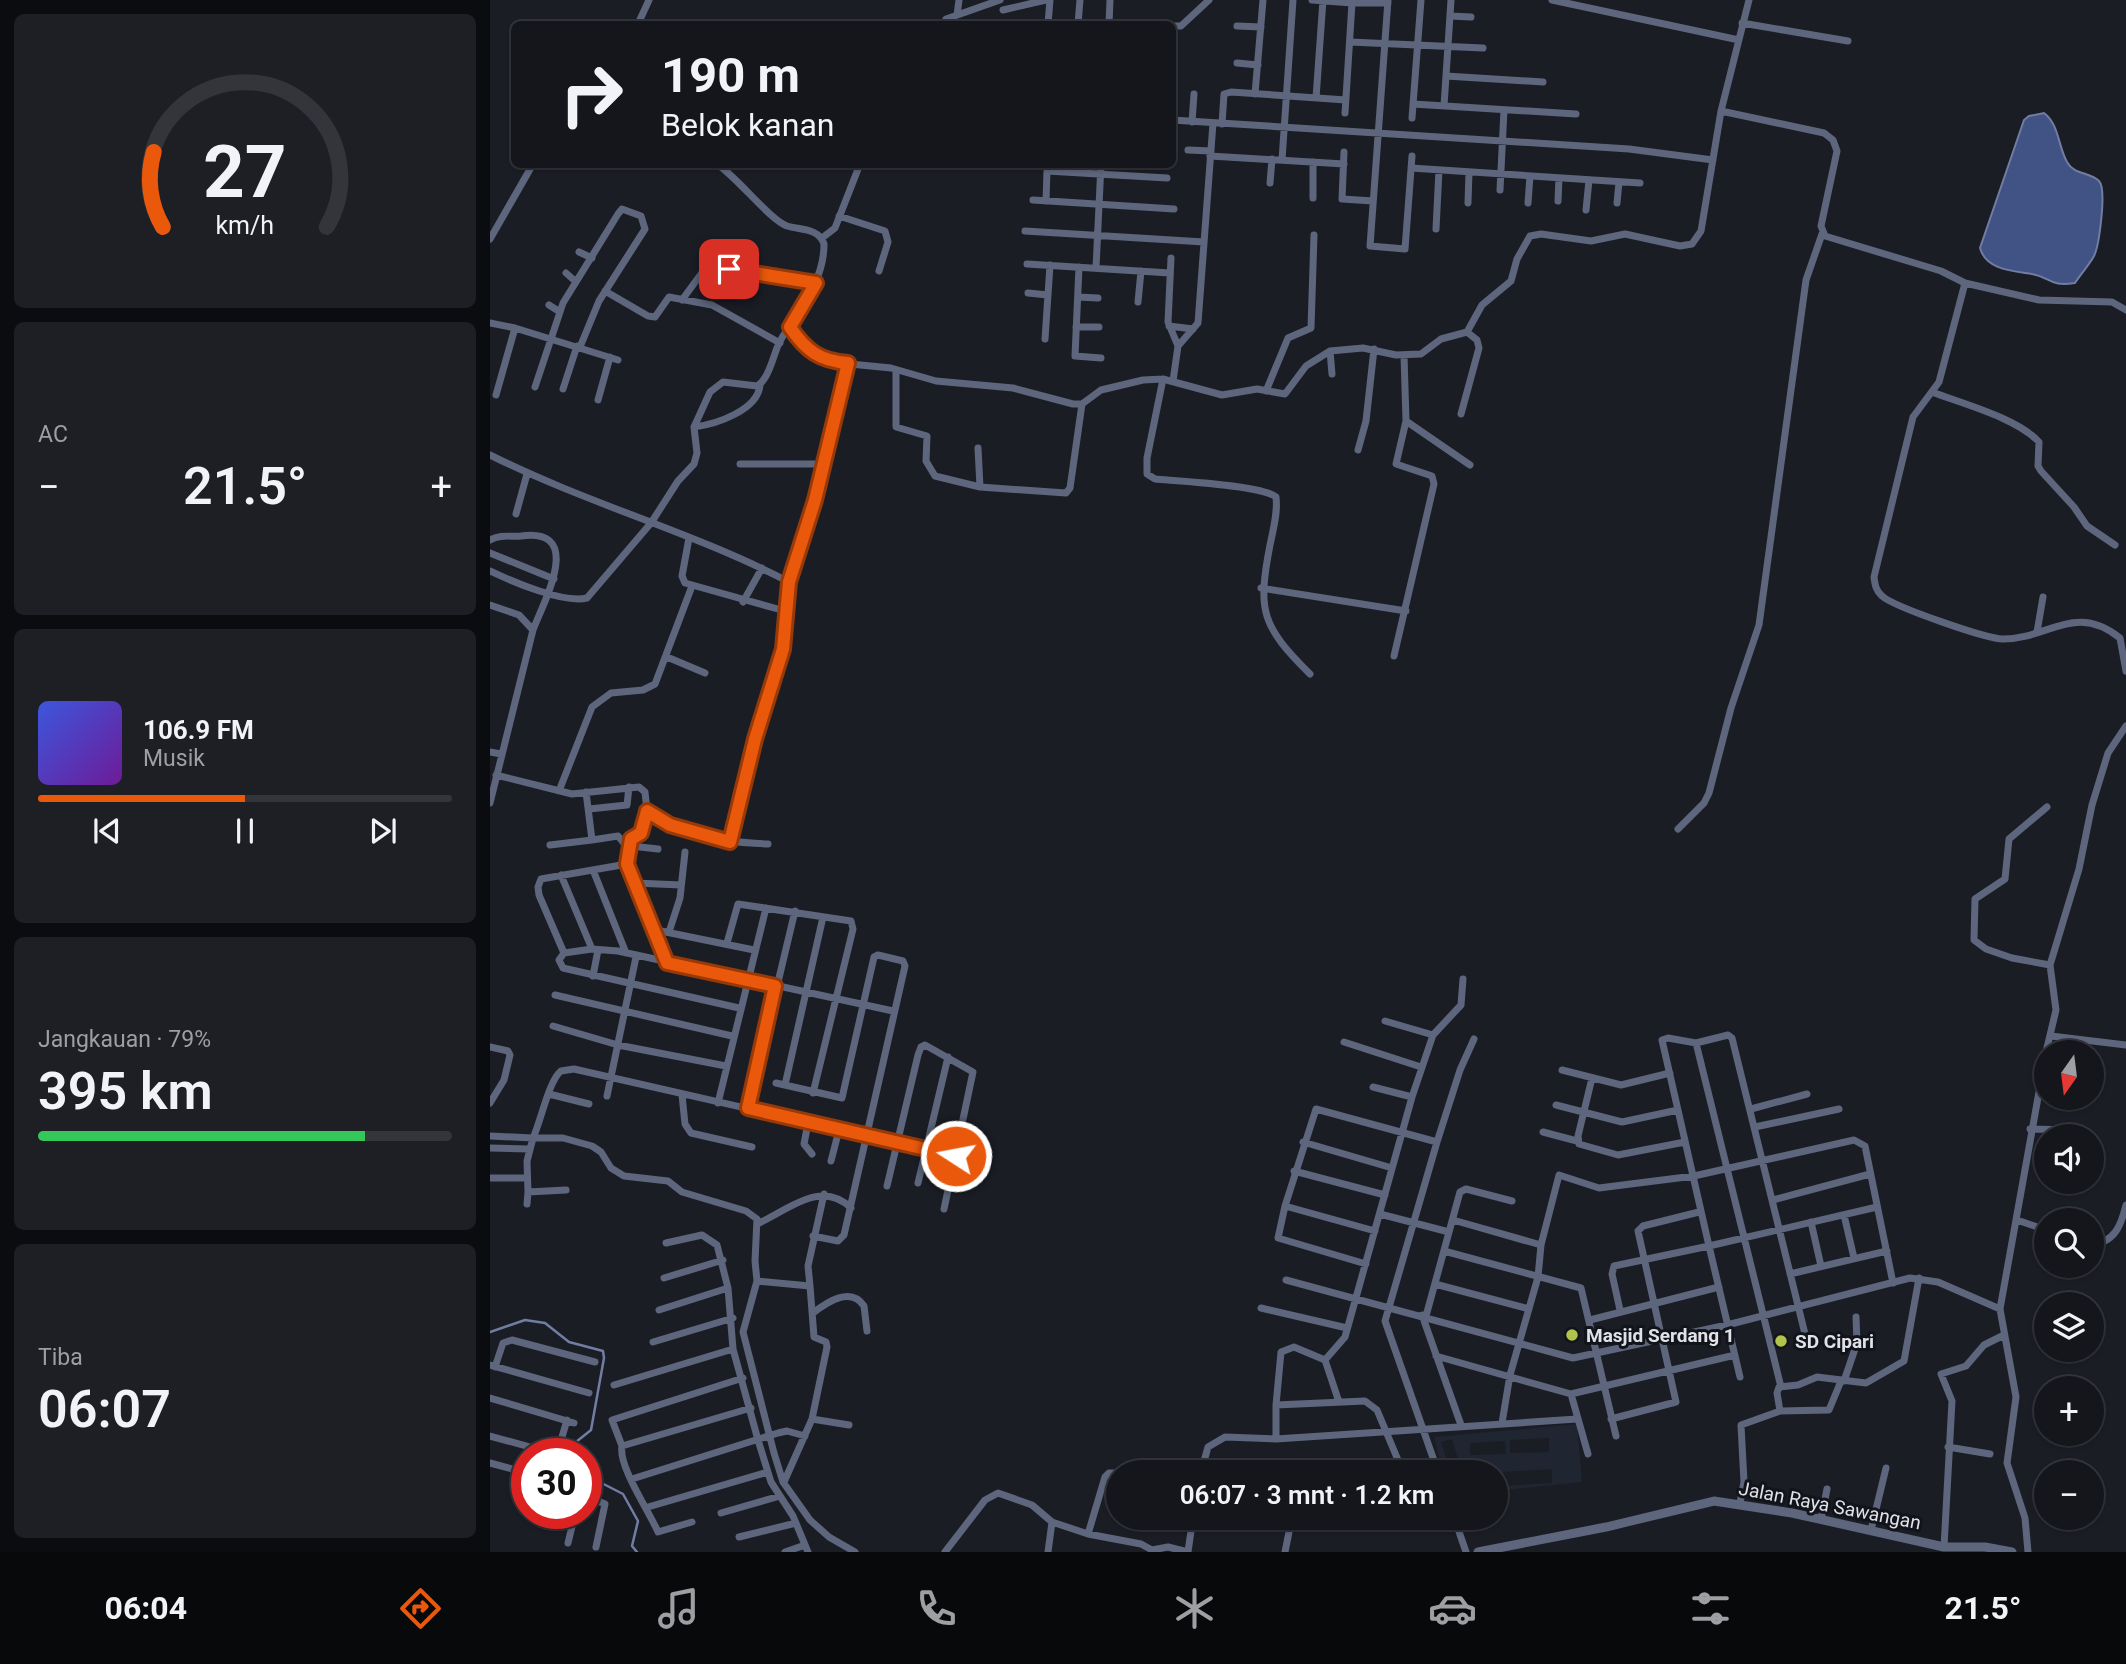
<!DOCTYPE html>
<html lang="id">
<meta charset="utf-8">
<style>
:root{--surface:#14161c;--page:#1d1f25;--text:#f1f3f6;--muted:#9d9fa3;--line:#33353b;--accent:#ea580c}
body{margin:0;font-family:Roboto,sans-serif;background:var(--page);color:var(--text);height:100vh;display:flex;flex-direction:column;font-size:26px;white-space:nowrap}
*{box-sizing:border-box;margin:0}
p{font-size:23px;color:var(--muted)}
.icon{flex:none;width:38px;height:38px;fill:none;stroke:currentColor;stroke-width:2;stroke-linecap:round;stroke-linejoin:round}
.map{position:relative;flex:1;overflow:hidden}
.sheet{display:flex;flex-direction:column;gap:14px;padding:14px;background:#0b0c0f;width:490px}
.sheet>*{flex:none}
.hud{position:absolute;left:21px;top:21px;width:665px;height:147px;border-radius:10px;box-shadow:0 2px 5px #0004,0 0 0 2px var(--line);background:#14161c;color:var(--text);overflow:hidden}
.needle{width:46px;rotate:194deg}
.buttons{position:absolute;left:1544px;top:1040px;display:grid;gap:14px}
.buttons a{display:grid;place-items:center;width:70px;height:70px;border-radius:50%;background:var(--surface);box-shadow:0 2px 5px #0004,0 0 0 2px var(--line);font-size:35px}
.speed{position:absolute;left:21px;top:1438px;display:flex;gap:14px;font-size:35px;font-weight:700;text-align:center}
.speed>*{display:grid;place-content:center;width:91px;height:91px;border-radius:50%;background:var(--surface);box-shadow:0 2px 5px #0004,0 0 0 2px var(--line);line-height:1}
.speed .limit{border:10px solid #d22;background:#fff;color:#111}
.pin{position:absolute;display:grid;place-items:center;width:60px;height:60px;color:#fff;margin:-30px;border-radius:14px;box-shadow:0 4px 10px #0006}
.me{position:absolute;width:77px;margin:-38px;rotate:281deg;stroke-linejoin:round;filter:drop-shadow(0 0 5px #0008)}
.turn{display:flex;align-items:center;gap:24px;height:147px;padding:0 35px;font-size:32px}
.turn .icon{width:91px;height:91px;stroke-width:2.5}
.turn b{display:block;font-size:49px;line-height:60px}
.big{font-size:52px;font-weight:600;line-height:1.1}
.sheet .card{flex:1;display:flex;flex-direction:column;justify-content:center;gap:10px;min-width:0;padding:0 24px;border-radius:10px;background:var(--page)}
.sheet .dial{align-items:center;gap:0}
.dial svg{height:182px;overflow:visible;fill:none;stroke:var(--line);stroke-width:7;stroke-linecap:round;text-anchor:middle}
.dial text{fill:var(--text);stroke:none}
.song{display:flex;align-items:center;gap:21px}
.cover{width:84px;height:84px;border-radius:10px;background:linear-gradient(135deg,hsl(230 70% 55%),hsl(280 70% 35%))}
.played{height:7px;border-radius:4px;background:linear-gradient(90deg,var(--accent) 50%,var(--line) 50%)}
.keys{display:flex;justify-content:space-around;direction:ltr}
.heat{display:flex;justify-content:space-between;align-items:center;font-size:38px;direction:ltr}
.charge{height:10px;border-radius:5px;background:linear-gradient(90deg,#34c759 79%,var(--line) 0)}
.trip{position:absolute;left:616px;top:1460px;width:402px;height:70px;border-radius:35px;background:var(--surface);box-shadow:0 2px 5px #0004,0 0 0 2px var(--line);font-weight:600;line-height:70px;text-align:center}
.menu{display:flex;height:112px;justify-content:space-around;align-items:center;background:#08090b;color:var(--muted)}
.menu .icon{width:49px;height:49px}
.menu .on{color:var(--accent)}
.menu b{font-size:32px;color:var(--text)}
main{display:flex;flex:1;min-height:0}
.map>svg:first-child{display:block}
.built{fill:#202532;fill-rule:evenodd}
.water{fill:#415284;stroke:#717da2;stroke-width:2}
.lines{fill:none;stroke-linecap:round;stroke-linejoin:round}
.stream{stroke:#717da2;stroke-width:2.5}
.minor{stroke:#5d667d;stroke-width:7}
.tertiary{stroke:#5d667d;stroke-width:9}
.route-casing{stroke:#983908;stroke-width:18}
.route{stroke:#ea580c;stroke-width:12}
.poi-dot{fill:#b2c34c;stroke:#12141b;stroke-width:2.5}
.labels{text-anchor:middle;stroke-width:6;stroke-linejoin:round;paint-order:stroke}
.poi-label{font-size:19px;font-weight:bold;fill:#e0e2e7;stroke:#12141b;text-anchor:start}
.street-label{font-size:19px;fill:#e0e2e7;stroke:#12141b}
</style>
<main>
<section class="sheet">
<div class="card dial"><svg viewBox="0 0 100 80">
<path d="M14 69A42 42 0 1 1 86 69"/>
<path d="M14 69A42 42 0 0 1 10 36" stroke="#ea580c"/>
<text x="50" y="56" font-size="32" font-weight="700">27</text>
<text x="50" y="72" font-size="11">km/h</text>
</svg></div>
<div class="card"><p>AC</p>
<div class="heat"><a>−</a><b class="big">21.5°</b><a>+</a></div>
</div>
<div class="card">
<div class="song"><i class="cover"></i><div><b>106.9 FM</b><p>Musik</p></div></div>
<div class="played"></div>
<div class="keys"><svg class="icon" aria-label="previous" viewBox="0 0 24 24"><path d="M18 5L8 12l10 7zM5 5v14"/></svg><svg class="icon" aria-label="pause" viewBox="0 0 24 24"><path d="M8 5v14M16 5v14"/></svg><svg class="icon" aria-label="next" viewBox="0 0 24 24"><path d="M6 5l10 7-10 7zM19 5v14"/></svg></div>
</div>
<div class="card"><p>Jangkauan · 79%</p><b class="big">395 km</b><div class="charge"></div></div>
<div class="card"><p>Tiba</p><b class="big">06:07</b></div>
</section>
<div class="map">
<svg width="1636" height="1552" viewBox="0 0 1636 1552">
<rect width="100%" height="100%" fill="#1b1d25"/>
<path class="built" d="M 1087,1424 L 1092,1482 L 1006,1491 L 1006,1483 L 1012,1482 L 1011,1471 L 972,1472 L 962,1439 L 951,1442 L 961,1472 L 953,1472 L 944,1437 ZM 1059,1438 L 1059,1452 L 1020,1453 L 1020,1440 ZM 1015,1441 L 1016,1454 L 980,1455 L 980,1443 ZM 1062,1469 L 1062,1483 L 1013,1486 L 1013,1472 Z"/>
<path class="water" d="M 1554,113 C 1569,124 1568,146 1577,162 C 1584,175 1600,172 1609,181 C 1617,189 1609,246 1604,256 C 1599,265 1591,274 1585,283 C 1559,287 1563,278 1542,274 C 1523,271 1496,270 1490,248 L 1534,120 L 1539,116 Z"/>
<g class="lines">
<path class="stream" d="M 0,1332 L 35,1320 L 55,1323 L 79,1342 L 113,1351 L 114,1358 L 101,1430 L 81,1446 L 79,1454
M 96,1475 L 133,1494 L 148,1521 L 142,1546 L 147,1552"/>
<path class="minor" d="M 822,0 L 862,3 L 862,0
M 898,0 L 880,246 L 915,249 L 922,156
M 1062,0 L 1249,40
M 1259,0 L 1231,111 L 1334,133 L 1343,140 L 1347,151 L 1331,226 L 1335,236 L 1451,271 L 1475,283 L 1549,300 L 1622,302 L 1636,310
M 513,10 L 556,0
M 467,15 L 469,0
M 960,16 L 981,17
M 456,19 L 510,0
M 1252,23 L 1358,41
M 148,24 L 159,0
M 558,24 L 560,0
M 588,24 L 590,0
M 619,24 L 620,0
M 682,26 L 691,26 L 719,0
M 747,26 L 771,27
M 860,42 L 993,48
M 747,63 L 768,65
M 956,76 L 1053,82
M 765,94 L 773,0
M 826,98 L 833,0
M 923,104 L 1086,114
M 954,106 L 961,0
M 855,113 L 862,3 L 898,3
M 922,118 L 931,0
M 682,120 L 1139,149 L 1223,160
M 702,122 L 704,94
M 732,124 L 734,94 L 741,92 L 856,100
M 698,150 L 721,151
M 854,152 L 852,199 L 883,201
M 720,156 L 854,164
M 792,160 L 803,0
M 823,162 L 823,198
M 921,168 L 1150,183
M 780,183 L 782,159
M 1010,190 L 1014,110
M 543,200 L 684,209
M 556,201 L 557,171 L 677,178
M 1068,201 L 1069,178
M 978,203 L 979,172
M 1038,203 L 1040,176
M 1127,203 L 1129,182
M 1096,210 L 1099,180
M 349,216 L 395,231 L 398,242 L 389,271
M 946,229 L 949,170
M 535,231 L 714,242
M 332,238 L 345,228 L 370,164
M 0,239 L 43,164
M 89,252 L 102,258
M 681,258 L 678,322 L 688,346 L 683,381
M 537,264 L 680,273
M 589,267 L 585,356 L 611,358
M 606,268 L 611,164
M 76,273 L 85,281
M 1475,283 L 1449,382 L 1423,417 L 1384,577 C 1385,585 1386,591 1392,596 C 1404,607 1497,639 1513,639 C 1559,639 1585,602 1630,638 L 1636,671
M 115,291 L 158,316 L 165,317 L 179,297 L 222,305 L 290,343
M 538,293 L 558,295
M 588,297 L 608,298
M 192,300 L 214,270 L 227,268 L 326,283
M 648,302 L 651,271
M 59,305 L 70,312
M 0,323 L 25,328 L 128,360
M 679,326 L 703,329
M 300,327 L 316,348 L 340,362 L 401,368 L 446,381 L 523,388 L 583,404 L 592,404 L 611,390 L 653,380 L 673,379 L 732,395 L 767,389 L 795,394 L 816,366 L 840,351 L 873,348 L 906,355 L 931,354 L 951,339 L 977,332 L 992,305 L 1021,281 L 1027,259 L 1040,236 L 1051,234 L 1101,241 L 1135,234 L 1190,246 L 1202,244 L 1211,231 L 1231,111
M 586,327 L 609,327
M 555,339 L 560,265
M 688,346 L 708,323 L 723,123
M 840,351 L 842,374
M 914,355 L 916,421 L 980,465
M 406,370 L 406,427 L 437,436 L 436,461 L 445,476 L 490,487
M 673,379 L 657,458 L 657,474 L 665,479 C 687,481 772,485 786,497 C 788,513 783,530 780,545 C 767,612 772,626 820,674
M 45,387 L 73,303 L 128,214 L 132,209 L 151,216 L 155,229 L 109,301 L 90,347
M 73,389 L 87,346
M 776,391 L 798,338 L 821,328 L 824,235
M 1442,392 C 1473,404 1527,418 1549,442 L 1548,466 L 1551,471 L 1584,507 L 1597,526 L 1625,545
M 6,395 L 25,328
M 108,400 L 120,357
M 971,414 L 989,348 L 987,340 L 977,332
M 204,427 C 227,424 268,410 270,385
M 488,448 L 490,487 L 576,493 L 580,488 L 592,404
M 868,450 L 876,421 L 884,349
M 0,455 C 98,504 203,532 299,582
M 250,464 L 334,464
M 26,514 L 37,474
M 199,538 L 192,576 L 195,583 L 295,611
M 0,540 C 11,534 20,537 31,536 C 96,527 53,603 43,630
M 0,553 L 64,579
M 0,571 C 21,581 74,604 97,598 L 161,523 L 188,481 L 204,464 L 207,453 L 204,427 L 220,392 L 233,382 L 267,386 C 279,379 283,356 289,343 C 307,310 334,284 334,244 C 329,228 310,230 297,226 C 280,220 248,178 227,164
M 771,588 L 916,611
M 253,602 L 272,568
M 0,605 L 29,615 L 43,630 L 0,803
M 1547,632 L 1553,597
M 904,656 L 944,484 L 942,476 L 906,464 L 916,421
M 177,657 L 215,673
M 0,752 L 11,754
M 6,775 L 82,794 L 149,787 L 155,792 L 157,811 C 190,839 237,842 278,844
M 69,791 L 102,707 L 121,693 L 153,690 L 165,684 L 202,586
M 1557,807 L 1519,839 L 1515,879 L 1485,899 L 1484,940 L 1496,949 L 1522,958 L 1560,965
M 99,809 L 137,805 L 139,787
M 1188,829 L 1214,803 L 1219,793 L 1241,708 L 1269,625 L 1316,280 L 1332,234
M 102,840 L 128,836 L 138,848
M 241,842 L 265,739 L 289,665 L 296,634 L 299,582 L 325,500 L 358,363
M 60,845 L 102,840 L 96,792
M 141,846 L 142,837 L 151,833 L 157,811
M 168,849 L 141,846 C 136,851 135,858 137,866 C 148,899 166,930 177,963
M 103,870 L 136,953
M 71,875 L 102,949
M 145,883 L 191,885
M 166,930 L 264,950
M 179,932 L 190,898 L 195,852
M 237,943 L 248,904 L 361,921 L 363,929 L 323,1093
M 74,953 L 49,895 L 48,887 L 51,879 L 137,864
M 103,976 L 108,950
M 65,995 L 242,1036
M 249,1008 L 73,968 L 69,960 L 74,953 L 102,949 L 128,951 L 403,1011
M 63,1026 L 128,1045 L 236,1066
M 943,1035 L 971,1005 L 973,979
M 1561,1036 L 1636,1045
M 854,1042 L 931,1067
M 1206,1043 L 1291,1387
M 0,1047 L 18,1051 L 20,1055 L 14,1080 L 0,1103
M 1556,1052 L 1566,1010 L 1560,965 L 1589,869 L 1602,805 L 1618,753 L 1636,726
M 1072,1070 L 1131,1085 L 1180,1073
M 1102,1078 L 1088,1136 L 1089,1144 L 1128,1155 L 1195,1142
M 286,1083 L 352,1098 L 384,957 L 388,955 L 413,961 L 415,966 L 354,1235 L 348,1241 L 323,1236
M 295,1085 L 333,917
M 883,1087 L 922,1097
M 59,1094 L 99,1104
M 192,1095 L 195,1124 L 201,1133 L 262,1147
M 117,1096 L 146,957
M 228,1103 L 276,908
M 1066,1105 L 1132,1122 L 1188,1110
M 258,1108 L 305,911
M 1261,1109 L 1317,1094
M 318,1123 L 314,1144 L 322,1154
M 1265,1127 L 1349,1109
M 1540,1129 L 1579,1130 L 1598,1136
M 1053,1132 L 1087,1141
M 0,1136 L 43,1138 C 51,1121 59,1080 71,1071 L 84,1069 L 466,1156
M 813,1142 L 902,1168
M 947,1142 L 970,1070 L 984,1039
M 0,1148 L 40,1149
M 341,1161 L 349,1130
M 804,1171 L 895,1195
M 0,1178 L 37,1178
M 428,1183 L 458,1057
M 397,1186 L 428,1055 L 431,1047 L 435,1045 L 483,1072 L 454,1209
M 76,1190 L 38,1192 L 37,1161 L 43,1138 L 73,1138 L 102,1146 L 111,1152 L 121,1168 L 134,1176 L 178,1181 L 192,1192 L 256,1211 L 267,1219 L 265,1261 L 267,1281 L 253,1332 L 284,1453 L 293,1482 L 320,1520 L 339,1537 L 365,1552
M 1283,1200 L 1380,1174
M 37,1204 L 38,1192
M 795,1206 L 788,1238 L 876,1264
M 890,1214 L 959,1232
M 1354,1215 L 1364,1258
M 963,1220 L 1051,1245
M 1527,1220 L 1556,1230
M 1321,1222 L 1331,1266
M 269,1223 C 298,1210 331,1179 361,1208
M 885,1231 L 795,1206 L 826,1109 L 947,1142 L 895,1321 L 948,1472
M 176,1243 L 212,1235 L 227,1245 L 238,1288 L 243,1349 L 268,1440 L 281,1482 L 303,1516 L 318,1552
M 1601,1244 C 1625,1243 1631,1225 1636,1205
M 954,1251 L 1091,1288 L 1126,1436
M 1300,1274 L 1397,1251
M 174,1278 L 233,1260
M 796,1280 L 1083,1358 L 1237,1325 L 1420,1278 L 1448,1282 L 1510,1309
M 267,1281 L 320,1286 L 318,1266 L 334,1194
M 945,1284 L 1039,1309
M 771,1308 L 857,1328
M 169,1310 L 238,1288
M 1130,1310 L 1122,1274 L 1124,1266 L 1219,1246 L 1172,1040 L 1178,1038 L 1206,1043 L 1238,1035 L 1242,1038 L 1318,1346
M 323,1313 C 337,1302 361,1286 374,1306 L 377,1331
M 932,1315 L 971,1425
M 936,1316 L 970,1192 L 976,1189 L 1022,1201
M 1100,1320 L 1229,1287
M 163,1342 L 243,1318
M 946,1356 L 1081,1394 L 1245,1355
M 835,1360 L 855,1337 L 922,1097 L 943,1035 L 895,1021
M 0,1365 L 99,1393
M 5,1367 L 13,1343 L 22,1340 L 105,1362
M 1250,1377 L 1219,1246 L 1387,1207
M 253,1378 L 122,1420 L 132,1446 L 261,1408
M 1354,1381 L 1367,1343 L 1366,1317
M 124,1385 L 243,1349
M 1081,1394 L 1098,1454
M 0,1398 L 84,1423
M 786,1405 L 791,1352 L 804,1347 L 835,1360 L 849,1402
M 1290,1411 L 1339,1410 L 1351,1381
M 322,1419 L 359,1425
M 1121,1419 L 1186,1402 L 1148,1231 L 1153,1226 L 1209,1212
M 1012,1423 L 1020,1375 L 1048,1277 L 1051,1245 L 1069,1175 L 1109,1188 L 1204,1176 L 1364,1140 L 1375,1146 L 1403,1283
M 0,1436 L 65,1454
M 786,1439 L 786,1405 L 875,1401 L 887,1410 L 913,1472
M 132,1446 C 128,1466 159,1511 168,1532 L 202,1522
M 1458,1447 L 1500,1454
M 67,1454 L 77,1420
M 0,1463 L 37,1473
M 824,1470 L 910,1465
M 711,1472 L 718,1447 L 735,1437 L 786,1439 L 1087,1419
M 142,1479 L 288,1433 L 297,1431 L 315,1436
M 294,1482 L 322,1419 L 337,1347 L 336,1342 L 324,1337 L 320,1286
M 96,1496 L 115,1504 L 106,1547
M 1250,1503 L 1254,1482 L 1251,1425 L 1290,1411 L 1287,1393 L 1289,1387 L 1308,1385 L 1327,1377 L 1376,1383 L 1414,1361 L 1429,1278
M 158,1507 L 278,1472
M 231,1513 L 290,1496
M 964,1517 L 976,1552
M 1331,1519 L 1337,1489
M 1381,1530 L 1396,1468
M 598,1534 L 615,1477 L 619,1473 L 628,1473
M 249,1537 L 306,1523
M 78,1543 L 85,1514
M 1454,1547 L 1462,1401 L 1451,1374 L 1476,1366 L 1494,1345 L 1514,1335
M 295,1552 L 315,1545
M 455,1552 L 495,1500 L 508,1493 L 542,1505 L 562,1522 L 598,1534 L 651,1544 L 662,1550 L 678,1547 L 698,1552
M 558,1552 L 562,1522
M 698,1552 L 703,1517
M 795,1552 L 802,1517
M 1538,1552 L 1535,1518 L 1517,1463 L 1526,1397 L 1510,1309 L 1556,1053"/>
<path class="tertiary" d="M 988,1552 L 1116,1527 L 1224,1501 L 1302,1513 L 1454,1547 L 1495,1547 L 1522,1552"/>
</g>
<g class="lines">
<defs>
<path id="route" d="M 239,269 L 326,283 L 300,327 C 316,351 330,361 358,363 L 325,500 L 299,582 L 293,649 L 265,739 L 240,842 L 180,825 L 157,811 L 151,833 L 141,839 L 137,864 L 177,963 L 285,986 L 258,1108 L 466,1156"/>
</defs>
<use href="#route" class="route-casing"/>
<use href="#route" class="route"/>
</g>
<g class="poi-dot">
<circle cx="1082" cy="1335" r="7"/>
<circle cx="1291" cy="1341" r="7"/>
</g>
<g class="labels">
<g class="poi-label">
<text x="1096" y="1342">Masjid Serdang 1</text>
<text x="1305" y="1348">SD Cipari</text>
</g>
<g class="street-label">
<text transform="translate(1340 1505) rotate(11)" y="7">Jalan Raya Sawangan</text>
</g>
</g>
</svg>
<div class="buttons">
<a><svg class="needle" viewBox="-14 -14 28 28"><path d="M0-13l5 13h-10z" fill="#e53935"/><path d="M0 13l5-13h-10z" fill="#9d9fa3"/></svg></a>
<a><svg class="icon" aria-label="sound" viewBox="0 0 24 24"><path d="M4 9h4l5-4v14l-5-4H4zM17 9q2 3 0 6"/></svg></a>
<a><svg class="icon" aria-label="search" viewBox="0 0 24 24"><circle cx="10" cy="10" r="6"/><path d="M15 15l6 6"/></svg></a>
<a><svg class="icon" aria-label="layers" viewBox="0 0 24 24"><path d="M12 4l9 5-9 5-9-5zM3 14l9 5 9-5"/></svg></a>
<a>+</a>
<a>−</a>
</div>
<div class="speed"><div class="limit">30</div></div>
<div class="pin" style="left:239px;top:269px;background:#d93025"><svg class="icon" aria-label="arrive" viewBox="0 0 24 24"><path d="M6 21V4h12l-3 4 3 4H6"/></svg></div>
<svg class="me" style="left:466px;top:1156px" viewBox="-20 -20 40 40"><circle r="17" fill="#ea580c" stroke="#fff" stroke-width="3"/><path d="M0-11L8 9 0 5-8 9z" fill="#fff"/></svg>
<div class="trip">06:07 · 3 mnt · 1.2 km</div>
<div class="hud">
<div class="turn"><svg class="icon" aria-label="right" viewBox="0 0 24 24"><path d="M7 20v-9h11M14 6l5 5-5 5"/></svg><div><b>190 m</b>Belok kanan</div></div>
</div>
</div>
</main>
<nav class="menu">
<b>06:04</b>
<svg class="icon on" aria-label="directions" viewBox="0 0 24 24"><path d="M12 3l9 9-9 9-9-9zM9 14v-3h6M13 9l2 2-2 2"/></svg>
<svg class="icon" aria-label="music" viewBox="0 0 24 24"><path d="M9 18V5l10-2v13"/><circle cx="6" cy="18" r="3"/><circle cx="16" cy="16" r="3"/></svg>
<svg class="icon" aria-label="phone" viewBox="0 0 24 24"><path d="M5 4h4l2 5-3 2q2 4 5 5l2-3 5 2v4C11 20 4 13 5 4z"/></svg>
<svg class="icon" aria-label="climate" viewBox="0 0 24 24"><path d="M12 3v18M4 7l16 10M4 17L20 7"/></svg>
<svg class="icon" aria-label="car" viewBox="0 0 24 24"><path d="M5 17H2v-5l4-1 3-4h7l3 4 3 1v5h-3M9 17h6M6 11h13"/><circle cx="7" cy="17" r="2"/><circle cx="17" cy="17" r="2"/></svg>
<svg class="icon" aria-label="filters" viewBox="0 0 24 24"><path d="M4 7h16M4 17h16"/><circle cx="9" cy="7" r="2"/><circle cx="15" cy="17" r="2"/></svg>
<b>21.5°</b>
</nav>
